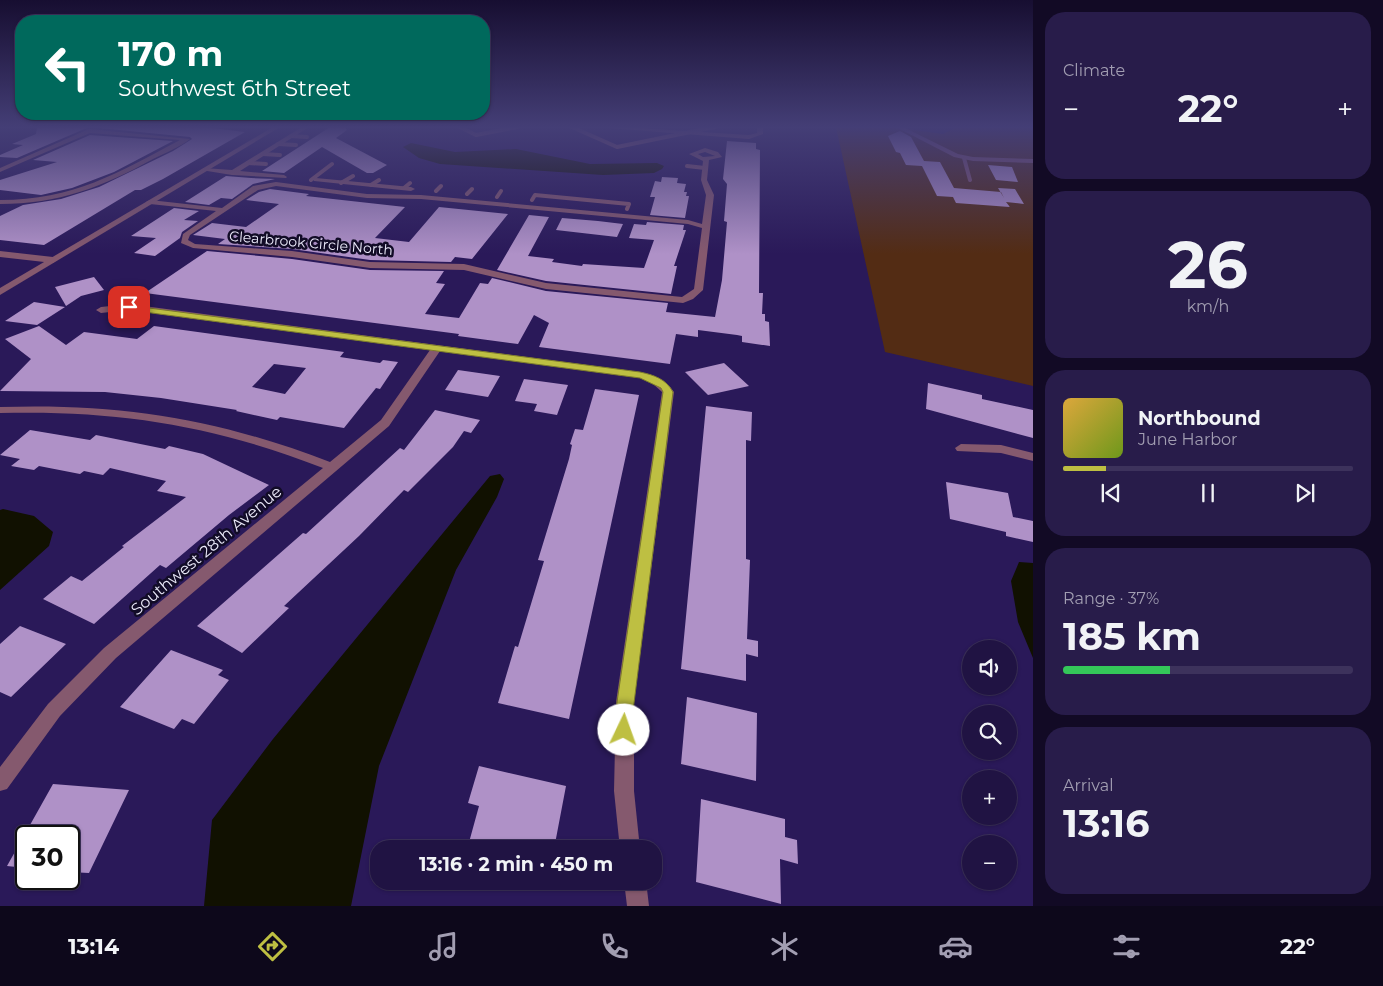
<!DOCTYPE html>
<meta charset="utf-8">
<style>
:root{--surface:#201343;--page:#281c4a;--text:#f1f3f6;--muted:#a29eb2;--line:#3d325c;--accent:#bebf42}
body{margin:0;font-family:Montserrat,sans-serif;background:var(--page);color:var(--text);height:100vh;display:flex;flex-direction:column;font-size:19px;white-space:nowrap}
*{box-sizing:border-box;margin:0}
p{font-size:16px;color:var(--muted)}
.icon{flex:none;width:28px;height:28px;fill:none;stroke:currentColor;stroke-width:2;stroke-linecap:round;stroke-linejoin:round}
.map{position:relative;flex:1;overflow:hidden}
.drawer{display:flex;flex-direction:column;gap:12px;padding:12px;background:#120a25;width:350px}
.drawer>*{flex:none}
.banner{position:absolute;left:15px;top:15px;width:475px;height:105px;border-radius:20px;box-shadow:0 1px 4px #0004,0 0 0 1px var(--line);background:#00695c;color:#fff;overflow:hidden}
.controls{position:absolute;left:962px;top:640px;display:grid;gap:10px}
.controls a{display:grid;place-items:center;width:55px;height:55px;border-radius:50%;background:var(--surface);box-shadow:0 1px 4px #0004,0 0 0 1px var(--line);font-size:25px}
.speed{position:absolute;left:15px;top:825px;display:flex;gap:10px;font-size:25px;font-weight:700;text-align:center}
.speed>*{display:grid;place-content:center;width:65px;height:65px;border-radius:50%;background:var(--surface);box-shadow:0 1px 4px #0004,0 0 0 1px var(--line);line-height:1}
.speed .limit{border:2px solid #111;border-radius:8px;background:#fff;color:#111}
.pin{position:absolute;display:grid;place-items:center;width:42px;height:42px;color:#fff;margin:-21px;border-radius:10px;box-shadow:0 2px 8px #0006}
.me{position:absolute;width:55px;margin:-28px;rotate:3deg;stroke-linejoin:round;filter:drop-shadow(0 0 4px #0008)}
.turn{display:flex;align-items:center;gap:18px;height:105px;padding:0 20px;font-size:22px}
.turn .icon{width:65px;height:65px;stroke-width:2.5}
.turn b{display:block;font-size:35px;line-height:42px}
.big{font-size:38px;font-weight:700;line-height:1.1}
.drawer .card{flex:1;display:flex;flex-direction:column;justify-content:center;gap:8px;min-width:0;padding:0 18px;border-radius:20px;background:var(--page)}
.drawer .dial{align-items:center;gap:0}
.dial b{font-size:65px;line-height:1}
.song{display:flex;align-items:center;gap:15px}
.cover{width:60px;height:60px;border-radius:8px;background:linear-gradient(135deg,hsl(40 70% 55%),hsl(80 70% 35%))}
.played{height:5px;border-radius:2px;background:linear-gradient(90deg,var(--accent) 15%,var(--line) 15%)}
.keys{display:flex;justify-content:space-around;direction:ltr}
.heat{display:flex;justify-content:space-between;align-items:center;font-size:28px;direction:ltr}
.charge{height:8px;border-radius:4px;background:linear-gradient(90deg,#34c759 37%,var(--line) 0)}
.trip{position:absolute;left:370px;top:840px;width:292px;height:50px;border-radius:20px;background:var(--surface);box-shadow:0 1px 4px #0004,0 0 0 1px var(--line);font-weight:700;line-height:50px;text-align:center}
.dock{display:flex;height:80px;justify-content:space-around;align-items:center;background:#0d081b;color:var(--muted)}
.dock .icon{width:35px;height:35px}
.dock .active{color:var(--accent)}
.dock b{font-size:22px;color:var(--text)}
main{display:flex;flex:1;min-height:0}
.map>svg:first-child{display:block}
.green{fill:#532c14}
.water{fill:#111101}
.building{fill:#af91c7;fill-rule:evenodd}
.lines{fill:none;stroke-linecap:round;stroke-linejoin:round}
.service{stroke:#85596e;stroke-width:4}
.minor{fill:#85596e;fill-rule:evenodd}
.tertiary{fill:#85596e;fill-rule:evenodd}
.route{fill:#bebf42;stroke:#7c7c2b}
.labels{text-anchor:middle;stroke-width:5;stroke-linejoin:round;paint-order:stroke}
.far-street-label{font-size:14px;fill:#ebeafa;stroke:#120c27}
.street-label{font-size:16px;fill:#ebeafa;stroke:#120c27}
</style>
<main>
<div class="map">
<svg width="1033" height="906" viewBox="0 0 1033 906">
<rect width="100%" height="100%" fill="#2a1959"/>
<path class="green" d="M 836,127 L 893,127 L 943,134 L 957,127 L 1033,127 L 1033,386 L 885,352 Z"/>
<path class="water" d="M 411,143 L 455,152 L 516,149 L 590,164 L 657,163 L 664,166 L 662,169 L 654,173 L 603,175 L 440,164 L 419,158 L 403,147 Z
M 500,474 L 504,479 L 497,497 L 456,570 L 379,766 L 351,906 L 204,906 L 212,820 L 273,739 L 490,476 Z
M 3,509 L 34,516 L 53,532 L 49,546 L 0,590 L 0,510 Z
M 1019,562 L 1033,563 L 1033,658 L 1018,622 L 1011,581 Z"/>
<path class="building" d="M 37,127 L 204,127 L 245,132 L 163,179 L 141,190 L 135,190 L 44,245 L 0,240 L 0,216 L 23,205 L 61,199 L 99,187 L 173,151 L 192,139 L 190,137 L 89,127 L 17,158 L 0,157 L 0,155 L 23,145 L 12,144 L 36,134 Z
M 330,127 L 345,127 L 347,130 L 336,138 L 387,165 L 373,173 L 367,173 L 322,147 L 284,173 L 262,171 Z
M 900,131 L 911,137 L 924,161 L 940,162 L 954,188 L 1001,192 L 1004,198 L 998,188 L 1015,189 L 1024,204 L 1006,202 L 1010,207 L 956,203 L 953,197 L 937,196 L 922,166 L 906,165 L 900,153 L 896,152 L 888,136 Z
M 90,135 L 173,141 L 114,172 L 72,188 L 41,195 L 0,190 L 0,180 L 57,162 L 33,160 Z
M 727,141 L 756,143 L 756,149 L 760,150 L 759,293 L 763,293 L 762,314 L 765,314 L 765,321 L 769,322 L 770,346 L 742,342 L 742,336 L 737,335 L 698,330 L 698,337 L 676,334 L 670,364 L 539,347 L 549,323 L 534,315 L 518,344 L 458,336 L 459,334 L 145,293 L 207,251 L 292,259 L 370,270 L 444,271 L 436,283 L 445,284 L 425,314 L 459,318 L 480,283 L 488,284 L 492,278 L 546,291 L 668,303 L 666,312 L 715,317 L 722,280 L 727,222 L 724,221 L 727,184 L 723,179 Z
M 988,165 L 1012,167 L 1018,182 L 996,180 Z
M 226,176 L 251,178 L 275,179 L 253,184 L 232,199 L 221,198 L 209,205 L 185,202 Z
M 662,177 L 678,178 L 677,183 L 686,184 L 684,192 L 687,192 L 686,196 L 689,196 L 685,218 L 650,215 L 655,197 L 650,197 L 655,181 L 661,182 Z
M 270,189 L 309,194 L 306,196 L 405,207 L 375,238 L 409,242 L 439,207 L 508,214 L 472,259 L 455,257 L 451,262 L 370,260 L 292,249 L 218,244 L 225,239 L 193,235 L 212,223 L 246,227 L 279,204 L 246,200 L 259,192 Z
M 174,208 L 199,211 L 184,220 L 198,221 L 182,232 L 180,238 L 155,256 L 134,253 L 156,238 L 131,236 Z
M 529,215 L 549,217 L 528,256 L 554,259 L 552,262 L 582,266 L 583,264 L 644,268 L 654,240 L 629,238 L 634,224 L 646,225 L 647,222 L 684,225 L 683,230 L 686,230 L 674,266 L 677,266 L 671,294 L 546,281 L 497,270 Z
M 562,218 L 598,221 L 623,224 L 617,237 L 556,230 Z
M 94,277 L 104,290 L 81,296 L 66,306 L 55,287 Z
M 34,302 L 65,307 L 37,325 L 5,321 Z
M 39,326 L 66,345 L 84,332 L 137,339 L 154,326 L 344,352 L 340,357 L 380,363 L 383,360 L 398,362 L 380,389 L 376,388 L 344,428 L 280,417 L 277,420 L 236,411 L 237,410 L 161,398 L 105,392 L 0,391 L 31,359 L 5,339 ZM 274,364 L 306,368 L 285,394 L 252,387 Z
M 724,363 L 749,386 L 708,395 L 685,372 Z
M 458,370 L 500,376 L 488,397 L 445,390 Z
M 524,379 L 568,385 L 557,415 L 534,411 L 537,404 L 515,401 Z
M 928,383 L 982,395 L 982,399 L 1033,410 L 1033,438 L 926,409 Z
M 595,389 L 639,395 L 569,719 L 498,703 L 515,646 L 518,647 L 544,561 L 538,560 L 569,459 L 572,445 L 570,444 L 575,429 L 583,430 Z
M 706,406 L 752,412 L 751,441 L 746,440 L 746,559 L 750,560 L 747,639 L 758,641 L 758,657 L 746,654 L 746,681 L 681,669 Z
M 435,410 L 480,420 L 471,433 L 464,431 L 453,447 L 408,492 L 404,490 L 359,536 L 284,606 L 289,608 L 242,653 L 197,626 L 303,533 L 306,534 L 400,448 L 404,450 Z
M 30,430 L 90,440 L 96,435 L 165,449 L 169,446 L 203,454 L 269,485 L 229,515 L 166,568 L 160,565 L 94,624 L 43,599 L 71,576 L 82,581 L 124,547 L 122,546 L 186,497 L 157,491 L 166,481 L 110,468 L 103,475 L 84,471 L 80,474 L 39,466 L 34,470 L 11,466 L 20,459 L 0,455 Z
M 946,482 L 1008,493 L 1013,517 L 1033,521 L 1033,542 L 1006,536 L 1006,532 L 950,519 Z
M 20,626 L 66,644 L 11,697 L 0,692 L 0,644 Z
M 171,650 L 223,670 L 218,675 L 229,680 L 194,724 L 182,719 L 174,729 L 120,707 Z
M 687,697 L 757,713 L 756,781 L 681,764 Z
M 479,766 L 566,786 L 554,849 L 480,849 L 468,846 L 479,806 L 468,803 Z
M 53,784 L 129,790 L 89,873 L 69,872 L 69,836 L 26,836 L 26,868 L 7,866 Z
M 701,799 L 785,819 L 785,837 L 797,840 L 798,864 L 780,859 L 781,904 L 696,882 Z"/>
<g class="lines">
<path class="service" d="M 460,127 L 476,135 L 517,127
M 572,127 L 617,147 L 715,127
M 291,136 L 307,137
M 278,144 L 296,145
M 263,154 L 280,155
M 964,158 L 970,180
M 248,163 L 266,164
M 687,166 L 705,168
M 311,180 L 332,164
M 341,183 L 353,176
M 371,185 L 379,180
M 404,188 L 410,183
M 436,191 L 441,186
M 467,194 L 472,189
M 497,197 L 501,191
M 532,200 L 535,195 L 629,204 L 627,209"/>
<path class="minor" d="M 302,127 L 309,127 L 240,171 L 284,175 L 287,177 L 286,178 L 232,175 L 201,170 L 204,168 L 232,170 Z
M 596,127 L 623,127 L 749,135 L 757,133 L 757,127 L 763,127 L 763,134 L 749,139 Z
M 896,127 L 903,127 L 958,154 L 973,157 L 1033,159 L 1033,163 L 973,161 L 954,157 Z
M 89,129 L 190,139 C 180,147 165,153 153,159 C 103,187 58,204 0,204 L 0,200 C 73,200 118,173 180,140 L 90,133 L 0,172 L 0,168 Z
M 705,148 L 718,152 L 722,157 L 709,160 L 707,180 L 714,195 L 703,290 L 693,299 L 683,303 L 546,289 L 464,270 L 370,268 L 292,257 L 193,248 L 181,243 L 183,234 L 216,211 L 150,204 L 146,202 L 150,200 L 222,208 L 253,186 L 276,182 L 367,194 L 421,195 L 688,220 L 702,224 L 706,195 L 701,180 L 703,161 L 689,154 ZM 705,152 L 715,156 L 703,157 L 698,154 ZM 276,186 L 367,198 L 421,199 L 688,224 L 702,228 L 694,289 L 682,297 L 546,283 L 464,264 L 370,262 L 292,251 L 195,244 L 188,240 L 190,235 L 258,190 Z
M 316,178 L 411,187 L 415,189 L 411,191 L 314,181 L 314,179 Z
M 0,251 L 53,257 L 57,260 L 53,263 L 0,257 Z
M 129,304 L 640,372 C 655,375 665,379 674,392 L 634,702 L 634,791 L 640,849 L 620,849 L 614,791 L 616,702 L 662,392 L 652,383 L 640,378 L 440,351 L 389,426 L 116,658 L 60,716 L 7,789 L 0,791 L 0,767 L 48,704 L 104,648 L 323,468 C 213,425 117,410 0,413 L 0,407 C 119,403 219,419 330,462 L 381,420 L 430,350 L 129,310 L 101,313 L 96,310 L 101,307 Z
M 961,444 L 1001,445 L 1033,453 L 1033,461 L 1001,453 L 957,451 L 955,448 Z
M 624,881 L 646,881 L 649,906 L 627,906 Z"/>
<path class="tertiary" d="M 273,127 L 280,127 L 0,295 L 0,288 Z"/>
</g>
<linearGradient id="sky" x2="0" y2="1"><stop stop-color="#170e31"/><stop offset="0.5" stop-color="#443e76"/><stop offset="1" stop-color="#443e76" stop-opacity="0"/></linearGradient>
<rect width="1033" height="254" fill="url(#sky)"/>
<path class="route" d="M 126,305 L 640,372 C 654,375 666,379 673,392 L 630,735 L 624,737 L 618,735 L 615,730 L 617,702 L 663,392 L 661,388 L 640,378 L 129,310 L 126,309 Z"/>
<g class="labels">
<g class="far-street-label">
<text transform="translate(311 243) rotate(5)" y="5">Clearbrook Circle North</text>
</g>
<g class="street-label">
<text transform="translate(206 550) rotate(-40)" y="6">Southwest 28th Avenue</text>
</g>
</g>
</svg>
<div class="controls">
<a><svg class="icon" aria-label="sound" viewBox="0 0 24 24"><path d="M4 9h4l5-4v14l-5-4H4zM17 9q2 3 0 6"/></svg></a>
<a><svg class="icon" aria-label="search" viewBox="0 0 24 24"><circle cx="10" cy="10" r="6"/><path d="M15 15l6 6"/></svg></a>
<a>+</a>
<a>−</a>
</div>
<div class="speed"><div class="limit">30</div></div>
<div class="pin" style="left:129px;top:307px;background:#d93025"><svg class="icon" aria-label="arrive" viewBox="0 0 24 24"><path d="M6 21V4h12l-3 4 3 4H6"/></svg></div>
<svg class="me" style="left:624px;top:730px" viewBox="-20 -20 40 40"><circle r="19" fill="#fff"/><path d="M0-13L10 11 0 6-10 11z" fill="#bebf42"/></svg>
<div class="trip">13:16 · 2 min · 450 m</div>
<div class="banner">
<div class="turn"><svg class="icon" aria-label="left" viewBox="0 0 24 24"><path d="M17 20v-9H6M10 6l-5 5 5 5"/></svg><div><b>170 m</b>Southwest 6th Street</div></div>
</div>
</div>
<section class="drawer">
<div class="card"><p>Climate</p>
<div class="heat"><a>−</a><b class="big">22°</b><a>+</a></div>
</div>
<div class="card dial"><b>26</b><p>km/h</p></div>
<div class="card">
<div class="song"><i class="cover"></i><div><b>Northbound</b><p>June Harbor</p></div></div>
<div class="played"></div>
<div class="keys"><svg class="icon" aria-label="previous" viewBox="0 0 24 24"><path d="M18 5L8 12l10 7zM5 5v14"/></svg><svg class="icon" aria-label="pause" viewBox="0 0 24 24"><path d="M8 5v14M16 5v14"/></svg><svg class="icon" aria-label="next" viewBox="0 0 24 24"><path d="M6 5l10 7-10 7zM19 5v14"/></svg></div>
</div>
<div class="card"><p>Range · 37%</p><b class="big">185 km</b><div class="charge"></div></div>
<div class="card"><p>Arrival</p><b class="big">13:16</b></div>
</section>
</main>
<nav class="dock">
<b>13:14</b>
<svg class="icon active" aria-label="directions" viewBox="0 0 24 24"><path d="M12 3l9 9-9 9-9-9zM9 14v-3h6M13 9l2 2-2 2"/></svg>
<svg class="icon" aria-label="music" viewBox="0 0 24 24"><path d="M9 18V5l10-2v13"/><circle cx="6" cy="18" r="3"/><circle cx="16" cy="16" r="3"/></svg>
<svg class="icon" aria-label="phone" viewBox="0 0 24 24"><path d="M5 4h4l2 5-3 2q2 4 5 5l2-3 5 2v4C11 20 4 13 5 4z"/></svg>
<svg class="icon" aria-label="climate" viewBox="0 0 24 24"><path d="M12 3v18M4 7l16 10M4 17L20 7"/></svg>
<svg class="icon" aria-label="car" viewBox="0 0 24 24"><path d="M5 17H2v-5l4-1 3-4h7l3 4 3 1v5h-3M9 17h6M6 11h13"/><circle cx="7" cy="17" r="2"/><circle cx="17" cy="17" r="2"/></svg>
<svg class="icon" aria-label="filters" viewBox="0 0 24 24"><path d="M4 7h16M4 17h16"/><circle cx="9" cy="7" r="2"/><circle cx="15" cy="17" r="2"/></svg>
<b>22°</b>
</nav>
